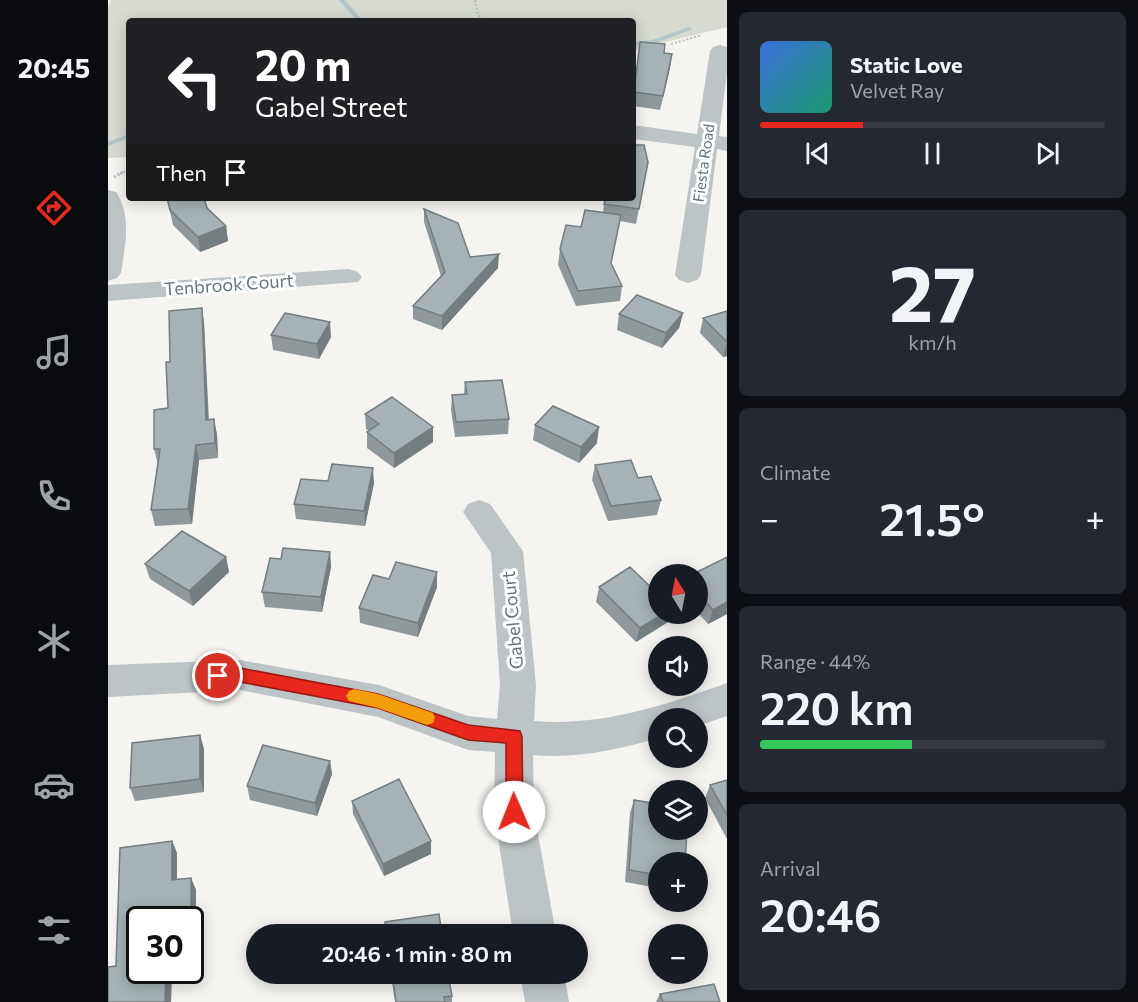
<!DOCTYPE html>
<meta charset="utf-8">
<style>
:root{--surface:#171b24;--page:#242831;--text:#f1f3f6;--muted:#9ea1a6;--line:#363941;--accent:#ea271c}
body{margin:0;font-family:Commissioner,sans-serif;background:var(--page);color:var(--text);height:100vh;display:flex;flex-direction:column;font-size:22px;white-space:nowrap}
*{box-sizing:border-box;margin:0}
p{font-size:20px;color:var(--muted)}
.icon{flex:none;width:33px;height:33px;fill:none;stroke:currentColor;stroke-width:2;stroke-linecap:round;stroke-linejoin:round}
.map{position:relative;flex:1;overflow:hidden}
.details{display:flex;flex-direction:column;gap:12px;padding:12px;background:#0d0f14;width:411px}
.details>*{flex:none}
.guide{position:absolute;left:18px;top:18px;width:510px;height:183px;border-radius:6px;box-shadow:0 3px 15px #0003;background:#202124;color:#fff;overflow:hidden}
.needle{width:39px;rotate:350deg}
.tools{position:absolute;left:540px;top:564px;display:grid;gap:12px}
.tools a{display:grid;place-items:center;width:60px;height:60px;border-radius:50%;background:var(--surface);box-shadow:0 3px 15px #0003;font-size:30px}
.speed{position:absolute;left:18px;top:906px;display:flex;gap:12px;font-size:30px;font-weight:700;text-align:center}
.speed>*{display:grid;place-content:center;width:78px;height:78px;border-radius:50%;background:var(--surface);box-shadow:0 3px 15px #0003;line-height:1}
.speed .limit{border:3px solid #111;border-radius:9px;background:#fff;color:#111}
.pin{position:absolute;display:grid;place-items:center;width:51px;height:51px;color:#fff;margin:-26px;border:3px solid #fff;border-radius:50%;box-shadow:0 2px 6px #0007}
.me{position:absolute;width:66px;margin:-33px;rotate:359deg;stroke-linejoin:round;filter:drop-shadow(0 0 4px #0008)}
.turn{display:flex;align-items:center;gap:21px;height:126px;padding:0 30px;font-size:27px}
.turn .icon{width:78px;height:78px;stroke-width:2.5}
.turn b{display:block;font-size:42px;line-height:51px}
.then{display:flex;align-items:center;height:57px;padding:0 30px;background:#0003;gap:12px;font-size:22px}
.big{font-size:45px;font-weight:600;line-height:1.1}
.details .card{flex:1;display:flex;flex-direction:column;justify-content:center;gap:9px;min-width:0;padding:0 21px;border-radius:9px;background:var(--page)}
.details .dial{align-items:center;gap:0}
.dial b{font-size:78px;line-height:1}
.song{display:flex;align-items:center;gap:18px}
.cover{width:72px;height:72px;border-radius:9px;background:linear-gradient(135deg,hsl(220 70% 55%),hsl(160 70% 35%))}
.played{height:6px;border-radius:3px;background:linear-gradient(90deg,var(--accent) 30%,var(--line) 30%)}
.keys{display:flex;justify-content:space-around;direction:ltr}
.heat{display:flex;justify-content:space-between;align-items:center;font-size:33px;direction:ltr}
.charge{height:9px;border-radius:4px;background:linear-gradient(90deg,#34c759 44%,var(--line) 0)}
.trip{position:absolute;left:138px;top:924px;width:342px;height:60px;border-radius:30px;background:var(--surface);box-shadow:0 3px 15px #0003;font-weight:600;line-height:60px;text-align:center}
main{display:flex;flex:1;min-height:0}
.tabs{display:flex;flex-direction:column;width:108px;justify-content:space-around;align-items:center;background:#090b0e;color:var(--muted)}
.tabs .icon{width:42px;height:42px}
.tabs .current{color:var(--accent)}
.tabs b{font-size:27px;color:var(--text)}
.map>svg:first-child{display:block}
.green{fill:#d6dad0}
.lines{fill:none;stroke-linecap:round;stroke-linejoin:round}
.stream{fill:#b5c6c8;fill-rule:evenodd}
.path-far1{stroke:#b7bcbd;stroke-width:2;stroke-dasharray:2 2;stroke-linecap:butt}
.path{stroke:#b7bcbd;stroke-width:3;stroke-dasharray:2 2;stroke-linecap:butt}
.minor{fill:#bdc4c6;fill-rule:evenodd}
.wall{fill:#8f999c}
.shaded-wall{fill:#747d7f}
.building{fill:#a6b2b5;stroke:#747d7f;stroke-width:1.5}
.route{fill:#ea271c;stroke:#981912;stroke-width:1.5}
.slow{fill:#f59e0b}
.labels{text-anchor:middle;stroke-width:6;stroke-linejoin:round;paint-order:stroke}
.far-street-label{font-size:15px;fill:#5f767e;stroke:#fff}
.street-label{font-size:18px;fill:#5f767e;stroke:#fff}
</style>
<main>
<nav class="tabs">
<b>20:45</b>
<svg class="icon current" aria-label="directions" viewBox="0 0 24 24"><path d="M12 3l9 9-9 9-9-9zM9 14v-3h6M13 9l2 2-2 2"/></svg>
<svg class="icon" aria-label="music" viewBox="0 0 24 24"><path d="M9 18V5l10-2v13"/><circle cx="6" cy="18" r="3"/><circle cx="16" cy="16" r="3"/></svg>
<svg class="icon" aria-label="phone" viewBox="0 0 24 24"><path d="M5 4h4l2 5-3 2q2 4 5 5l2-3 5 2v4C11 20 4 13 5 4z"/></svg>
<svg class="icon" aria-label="climate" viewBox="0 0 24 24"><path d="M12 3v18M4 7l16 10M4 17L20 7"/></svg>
<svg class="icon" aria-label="car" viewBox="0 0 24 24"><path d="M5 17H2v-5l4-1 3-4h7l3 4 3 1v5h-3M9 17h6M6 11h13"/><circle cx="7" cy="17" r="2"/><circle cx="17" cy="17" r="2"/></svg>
<svg class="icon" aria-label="filters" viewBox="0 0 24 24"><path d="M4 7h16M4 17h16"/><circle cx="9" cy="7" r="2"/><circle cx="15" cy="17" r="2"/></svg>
</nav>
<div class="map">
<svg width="619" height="1002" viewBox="0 0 619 1002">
<rect width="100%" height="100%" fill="#f5f4f1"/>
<path class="green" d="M 3,0 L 619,0 L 619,27 L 525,50 L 525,21 L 21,21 L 21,157 L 0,158 L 0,7 Z"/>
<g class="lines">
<path class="stream" d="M 231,0 L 237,0 L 255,21 L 249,21 Z
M 581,27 L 584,29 L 583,30 L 547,43 L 525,46 L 525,42 L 544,40 Z
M 21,134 L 21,138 L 0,146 L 0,142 Z"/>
<path class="path-far1" d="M 367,0 L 370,15 L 376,21
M 563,44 L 594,35
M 12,174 L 21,169"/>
<path class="path" d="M 6,177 L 15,172"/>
<path class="minor" d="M 612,45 L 619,47 L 619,72 L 611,136 L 619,137 L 619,151 L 609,149 L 593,275 L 589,280 L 580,283 L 571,280 L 567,275 L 587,147 L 525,139 L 525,125 L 589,134 L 602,51 L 605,47 Z
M 0,190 L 8,192 C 24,215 17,248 13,273 L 9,278 L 0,281 Z
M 241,269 L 250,272 L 254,277 L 250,282 L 0,301 L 0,285 Z
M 371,500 L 382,504 L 415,551 L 428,685 L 426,721 C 491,727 558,705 619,683 L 619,716 L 590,726 L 590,718 L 550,718 L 550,738 C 510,750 466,759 425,755 L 426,812 L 448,934 L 405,934 L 386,812 L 387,752 L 360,750 L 270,717 L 132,690 L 0,697 L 0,665 L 132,660 L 271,685 L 360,716 L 389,719 L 392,685 L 383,553 L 355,512 L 360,504 Z
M 412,974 L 456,974 L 461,1002 L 417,1002 Z"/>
</g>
<path class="wall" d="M 532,42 L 556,53 L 562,68 L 552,110 L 525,106 L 525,95 Z
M 540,162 L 528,224 L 512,221 L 503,264 L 514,286 L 512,301 L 468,306 L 450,265 L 452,249 L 473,227 L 495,213 L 496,204 Z
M 59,198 L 99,208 L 118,226 L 120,241 L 92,252 L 65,225 Z
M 316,209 L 362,257 L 390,268 L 334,330 L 305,319 L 305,306 L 333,276 L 316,222 Z
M 94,308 L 96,323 L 101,420 L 106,419 L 109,435 L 110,458 L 91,460 L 84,524 L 47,526 L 43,510 L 50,464 L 46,449 L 60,408 L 62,362 Z
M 619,311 L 619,356 L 615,357 L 592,333 L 595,318 Z
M 575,313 L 571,328 L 554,348 L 509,330 L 511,314 Z
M 163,335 L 223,337 L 211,359 L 165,350 Z
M 357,382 L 401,419 L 400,434 L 347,437 L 343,410 L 344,395 L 356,394 Z
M 257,414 L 325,442 L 286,468 L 259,448 L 259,432 L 261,431 L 258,429 Z
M 427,425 L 489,443 L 471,463 L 425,440 Z
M 487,465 L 530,478 L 553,500 L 549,515 L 500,521 L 484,480 Z
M 266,483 L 257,526 L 188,519 L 186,504 Z
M 222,552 L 223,567 L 214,612 L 157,607 L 154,592 L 173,559 Z
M 118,557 L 121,572 L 85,606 L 42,579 L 37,564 Z
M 590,574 L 619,614 L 600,624 L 590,613 Z
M 281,579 L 329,587 L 310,637 L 252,623 L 251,608 Z
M 491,587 L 550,614 L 563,614 L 560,622 L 528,642 L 488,602 Z
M 92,735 L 96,749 L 96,792 L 27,801 L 22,788 Z
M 222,761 L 224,774 L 209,816 L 142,800 L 139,786 Z
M 619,780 L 619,839 L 597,798 L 602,785 Z
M 526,800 L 550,862 L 550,888 L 517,882 L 522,813 Z
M 244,801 L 323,841 L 323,854 L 276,876 L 245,814 Z
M 64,841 L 69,853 L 69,879 L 83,878 L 88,890 L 88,926 L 82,927 L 82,920 L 32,920 L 32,970 L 64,970 L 63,1002 L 0,1002 L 0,967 L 8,966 L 12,848 Z
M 283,974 L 340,974 L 344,996 L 344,1002 L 287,1002 Z
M 552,994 L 612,1002 L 548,1002 Z"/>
<path class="shaded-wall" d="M 564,54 L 562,68 L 552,110 Z
M 118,226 L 120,241 L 92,252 L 90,237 Z
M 391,254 L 390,268 L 334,330 L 334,316 Z
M 94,308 L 96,323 L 101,435 L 98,420 Z
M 575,313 L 571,328 L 554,348 L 558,333 Z
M 222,322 L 223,337 L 211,359 L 209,344 Z
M 619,343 L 619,356 L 615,357 Z
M 106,419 L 109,435 L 110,458 L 107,443 Z
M 325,427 L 325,442 L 286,468 L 286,453 Z
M 491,427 L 489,443 L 471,463 L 473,447 Z
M 88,445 L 91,460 L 84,524 L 80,509 Z
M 265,468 L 266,483 L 257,526 L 256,511 Z
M 222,552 L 223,567 L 214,612 L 213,597 Z
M 118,557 L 121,572 L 85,606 L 81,591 Z
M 329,572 L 329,587 L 310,637 L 310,623 Z
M 619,602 L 619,614 L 600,624 L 605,610 Z
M 555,614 L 563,614 L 560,622 L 528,642 L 532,628 Z
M 92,735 L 96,749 L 96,792 L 92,779 Z
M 222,761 L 224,774 L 209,816 L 207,803 Z
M 64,841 L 69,853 L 69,892 L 64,880 Z
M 323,841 L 323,854 L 276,876 L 275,864 Z
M 83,878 L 88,890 L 88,926 L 83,915 Z
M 58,970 L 64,970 L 63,1002 L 57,1002 Z"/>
<path class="building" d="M 532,42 L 557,44 L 556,53 L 564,54 L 555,96 L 526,92 Z
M 525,145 L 536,145 L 540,162 L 531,209 L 496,204 L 498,198 L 525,198 Z
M 59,198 L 96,198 L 99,208 L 118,226 L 90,237 L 62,210 Z
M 316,209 L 350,223 L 362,257 L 391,254 L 334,316 L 305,306 L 337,272 Z
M 477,210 L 513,215 L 503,263 L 514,286 L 470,291 L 452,249 L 458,225 L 473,227 Z
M 529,295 L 575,313 L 558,333 L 511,314 Z
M 94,308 L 98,420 L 106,419 L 107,443 L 88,445 L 80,509 L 43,510 L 52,449 L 46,449 L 46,410 L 60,408 L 58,362 L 62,362 L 61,311 Z
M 619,311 L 619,342 L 595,318 Z
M 177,313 L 222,322 L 209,344 L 163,335 Z
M 394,380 L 401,419 L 348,422 L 344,395 L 359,394 L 357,382 Z
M 284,397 L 325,427 L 286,453 L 259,432 L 271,424 L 257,414 Z
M 445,406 L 491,427 L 473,447 L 427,425 Z
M 523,460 L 530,478 L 543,476 L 553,500 L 503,506 L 487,465 Z
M 224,464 L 265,468 L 256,511 L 186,504 L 193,479 L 220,481 Z
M 74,531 L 118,557 L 81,591 L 37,564 Z
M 175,548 L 222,552 L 213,597 L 154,592 L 162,558 L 173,559 Z
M 619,557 L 619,602 L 605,610 L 590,593 L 590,574 L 585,574 Z
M 288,562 L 329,572 L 310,623 L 251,608 L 265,575 L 281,579 Z
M 522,567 L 550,594 L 550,614 L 555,614 L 532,628 L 491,587 Z
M 92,735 L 92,779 L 22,788 L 24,743 Z
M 155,745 L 222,761 L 207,803 L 139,786 Z
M 291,779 L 323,841 L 275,864 L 244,801 Z
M 619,780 L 619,815 L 602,785 Z
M 526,800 L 550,804 L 550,830 L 579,830 L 577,862 L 550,862 L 550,875 L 521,870 Z
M 64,841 L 64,880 L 83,878 L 83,915 L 60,918 L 60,920 L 32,920 L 32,970 L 58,970 L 57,1002 L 0,1002 L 0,967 L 8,966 L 12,848 Z
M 331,914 L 334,934 L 278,934 L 277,922 Z
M 284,974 L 340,974 L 344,996 L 336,997 L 337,1002 L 288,1002 Z
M 606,984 L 612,1002 L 555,1002 L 552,994 Z"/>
<path class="route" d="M 132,668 L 270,694 L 360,725 L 412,731 L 414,737 L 415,812 L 413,818 L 406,820 L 400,818 L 398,812 L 398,743 L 360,740 L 270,708 L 132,682 L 105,681 L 102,676 L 105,671 Z"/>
<path class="slow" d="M 246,689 L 270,694 L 319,711 L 325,713 L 327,718 L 325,723 L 319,725 L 270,708 L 241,701 L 238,696 L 241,691 Z"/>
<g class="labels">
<g class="far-street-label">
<text transform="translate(596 163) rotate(-82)" y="5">Fiesta Road</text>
</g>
<g class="street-label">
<text transform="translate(121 285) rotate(-4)" y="6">Tenbrook Court</text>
<text transform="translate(405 620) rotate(-95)" y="6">Gabel Court</text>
</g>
</g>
</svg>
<div class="tools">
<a><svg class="needle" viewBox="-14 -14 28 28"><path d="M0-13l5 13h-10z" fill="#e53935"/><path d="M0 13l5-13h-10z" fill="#9ea1a6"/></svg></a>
<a><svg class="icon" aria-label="sound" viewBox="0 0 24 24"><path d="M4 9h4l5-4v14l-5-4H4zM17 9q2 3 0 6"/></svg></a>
<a><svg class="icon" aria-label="search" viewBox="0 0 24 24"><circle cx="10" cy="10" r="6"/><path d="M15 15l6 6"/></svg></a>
<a><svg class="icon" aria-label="layers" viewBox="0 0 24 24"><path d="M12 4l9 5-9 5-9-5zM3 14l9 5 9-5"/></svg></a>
<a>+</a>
<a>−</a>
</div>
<div class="speed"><div class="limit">30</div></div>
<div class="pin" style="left:110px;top:676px;background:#d93025"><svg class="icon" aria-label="arrive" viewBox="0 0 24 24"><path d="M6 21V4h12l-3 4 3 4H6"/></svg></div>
<svg class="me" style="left:406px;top:812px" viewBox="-20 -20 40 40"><circle r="19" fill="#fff"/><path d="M0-13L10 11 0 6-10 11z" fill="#ea271c"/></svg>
<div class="trip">20:46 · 1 min · 80 m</div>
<div class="guide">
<div class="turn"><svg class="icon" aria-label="left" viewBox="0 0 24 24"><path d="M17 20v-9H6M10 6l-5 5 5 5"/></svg><div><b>20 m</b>Gabel Street</div></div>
<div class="then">Then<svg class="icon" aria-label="arrive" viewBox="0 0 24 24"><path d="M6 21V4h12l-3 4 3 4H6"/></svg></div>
</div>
</div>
<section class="details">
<div class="card">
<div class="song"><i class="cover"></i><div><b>Static Love</b><p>Velvet Ray</p></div></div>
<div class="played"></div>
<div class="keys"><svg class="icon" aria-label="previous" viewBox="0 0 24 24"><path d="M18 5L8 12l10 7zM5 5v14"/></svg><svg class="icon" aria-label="pause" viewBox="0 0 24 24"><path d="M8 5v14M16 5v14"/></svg><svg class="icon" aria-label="next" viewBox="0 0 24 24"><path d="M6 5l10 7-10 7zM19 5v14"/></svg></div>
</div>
<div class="card dial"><b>27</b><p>km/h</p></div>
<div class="card"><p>Climate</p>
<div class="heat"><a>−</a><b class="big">21.5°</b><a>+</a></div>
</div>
<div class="card"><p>Range · 44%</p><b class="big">220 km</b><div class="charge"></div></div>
<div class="card"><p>Arrival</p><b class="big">20:46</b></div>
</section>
</main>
